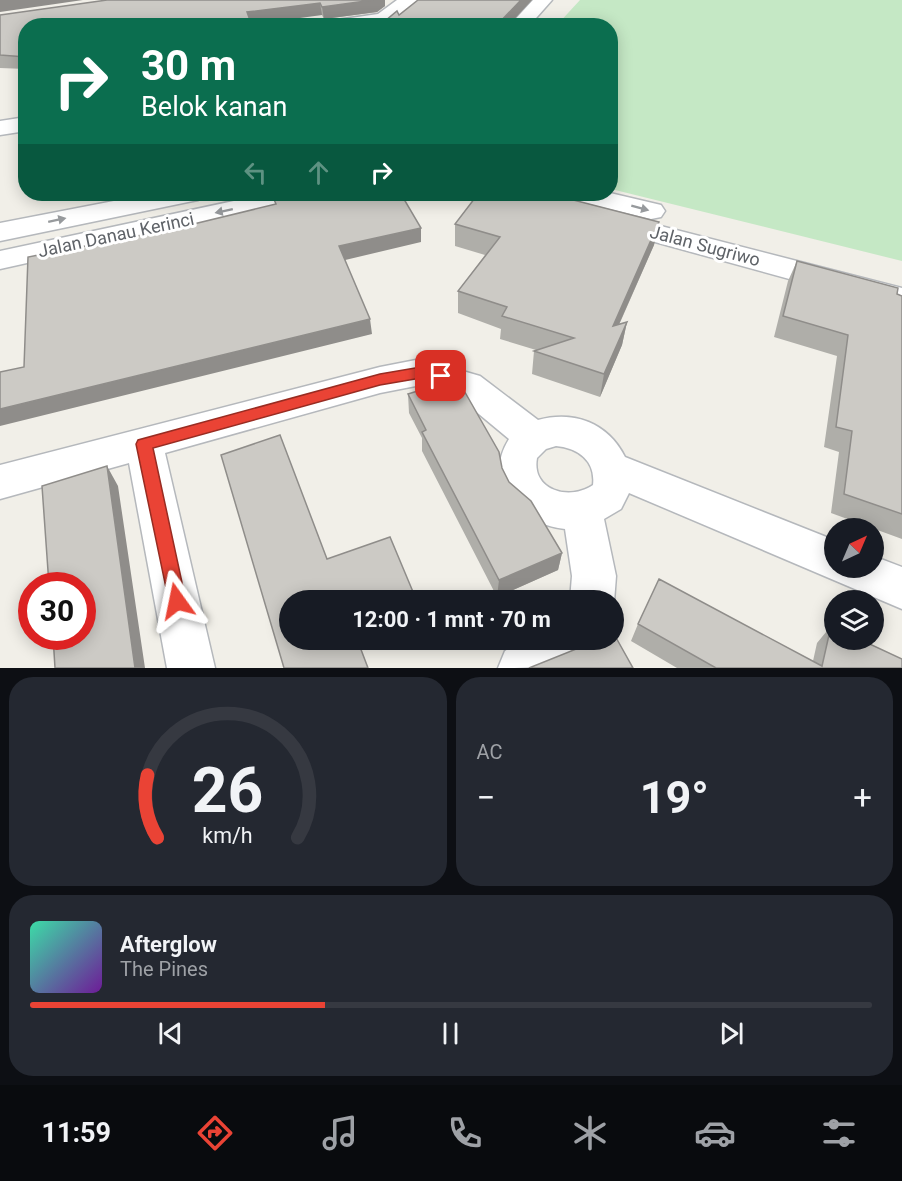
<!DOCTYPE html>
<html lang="id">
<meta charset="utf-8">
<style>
:root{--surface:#171b24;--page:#242831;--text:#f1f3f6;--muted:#9ea1a6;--line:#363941;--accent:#ea4335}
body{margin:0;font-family:Roboto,sans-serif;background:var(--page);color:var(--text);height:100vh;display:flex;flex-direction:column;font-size:22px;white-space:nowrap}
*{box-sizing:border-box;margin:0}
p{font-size:20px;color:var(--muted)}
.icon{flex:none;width:33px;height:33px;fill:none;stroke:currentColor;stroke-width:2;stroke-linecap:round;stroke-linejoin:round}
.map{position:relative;height:668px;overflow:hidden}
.details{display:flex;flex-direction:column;gap:9px;padding:9px;background:#0d0f14;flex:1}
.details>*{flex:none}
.hud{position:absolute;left:18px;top:18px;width:600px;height:183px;border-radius:24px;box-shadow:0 3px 15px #0003;background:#0b6e4f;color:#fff;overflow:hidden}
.needle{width:39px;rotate:44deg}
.controls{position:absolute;left:824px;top:518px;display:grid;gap:12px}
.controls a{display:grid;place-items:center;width:60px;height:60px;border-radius:50%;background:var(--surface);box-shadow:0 3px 15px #0003;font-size:30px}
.speed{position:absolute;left:18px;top:572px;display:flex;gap:12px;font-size:30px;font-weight:700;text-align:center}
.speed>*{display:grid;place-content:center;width:78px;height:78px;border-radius:50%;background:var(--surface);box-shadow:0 3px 15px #0003;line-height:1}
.speed .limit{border:9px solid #d22;background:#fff;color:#111}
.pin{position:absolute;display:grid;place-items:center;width:51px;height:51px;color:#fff;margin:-26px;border-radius:12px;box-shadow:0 3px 9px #0006}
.me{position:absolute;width:66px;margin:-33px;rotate:348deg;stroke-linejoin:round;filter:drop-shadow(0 0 4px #0008)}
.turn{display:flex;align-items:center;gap:21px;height:126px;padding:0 24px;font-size:27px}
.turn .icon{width:78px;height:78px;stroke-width:2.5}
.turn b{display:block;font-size:42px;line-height:51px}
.lanes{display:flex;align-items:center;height:57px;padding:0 24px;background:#0003;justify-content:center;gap:30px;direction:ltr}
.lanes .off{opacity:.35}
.big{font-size:45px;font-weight:700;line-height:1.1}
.details .card{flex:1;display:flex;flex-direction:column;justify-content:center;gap:9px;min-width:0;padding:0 21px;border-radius:24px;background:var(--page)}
.details .dial{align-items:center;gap:0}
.dial svg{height:156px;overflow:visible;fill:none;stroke:var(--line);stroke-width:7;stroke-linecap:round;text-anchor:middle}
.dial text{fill:var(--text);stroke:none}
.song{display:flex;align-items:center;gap:18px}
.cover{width:72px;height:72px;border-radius:9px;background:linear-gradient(135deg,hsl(160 70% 55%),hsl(280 70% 35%))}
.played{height:6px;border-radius:3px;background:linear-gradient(90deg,var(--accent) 35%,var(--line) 35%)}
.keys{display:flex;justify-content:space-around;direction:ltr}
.heat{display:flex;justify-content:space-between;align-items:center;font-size:33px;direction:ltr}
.details .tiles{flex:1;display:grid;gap:9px;grid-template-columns:1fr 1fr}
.card:last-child{grid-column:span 2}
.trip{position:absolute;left:279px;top:590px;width:345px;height:60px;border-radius:30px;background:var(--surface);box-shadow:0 3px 15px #0003;font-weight:700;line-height:60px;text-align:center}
.tab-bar{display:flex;height:96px;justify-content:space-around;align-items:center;background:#090b0e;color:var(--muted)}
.tab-bar .icon{width:42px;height:42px}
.tab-bar .active{color:var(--accent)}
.tab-bar b{font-size:27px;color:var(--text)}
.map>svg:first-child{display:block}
.green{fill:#c5e8c5}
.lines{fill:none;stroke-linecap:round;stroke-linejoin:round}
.minor-casing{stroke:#b5b8bc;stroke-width:3}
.tertiary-casing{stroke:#b5b8bc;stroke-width:3}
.minor{fill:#fff;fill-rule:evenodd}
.tertiary{fill:#fff;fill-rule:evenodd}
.wall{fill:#afaea9}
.shaded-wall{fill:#8f8d8a}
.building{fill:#cccac5;stroke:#8f8d8a;stroke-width:1.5}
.oneway{fill:#979a9d}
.route{fill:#ea4335;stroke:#982c22;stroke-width:1.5}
.labels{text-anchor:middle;stroke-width:6;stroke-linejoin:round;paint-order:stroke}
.street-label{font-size:18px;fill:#5f6368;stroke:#fff}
</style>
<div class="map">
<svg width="902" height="668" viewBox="0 0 902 668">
<rect width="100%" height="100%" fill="#f1efe8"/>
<path class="green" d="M 580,0 L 902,0 L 902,261 L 611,189 L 610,26 L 557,25 Z"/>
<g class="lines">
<defs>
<path id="minor" d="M 397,0 L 418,0 L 386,26 L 328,26 L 337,20 L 378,14 Z
M 533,0 L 552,0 L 529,26 L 509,26 Z
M 26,117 L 26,131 L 0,135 L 0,121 Z
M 421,359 L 480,376 L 538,420 C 574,410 608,423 625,457 L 834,540 L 834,567 L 873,567 L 873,556 L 902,567 L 902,609 L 629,493 L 621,509 L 604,519 L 616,576 L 614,602 L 570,600 L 572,576 L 565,529 C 519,524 481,484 509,439 L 456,395 L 421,385 L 380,393 L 165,453 L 215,668 L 167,668 L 129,463 L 0,499 L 0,465 L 380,367 ZM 556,446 C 577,448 596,460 593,485 C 570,501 531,491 537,458 L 546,449 Z
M 524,639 L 589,639 C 572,668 536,668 498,668 L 505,651 Z"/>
<path id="tertiary" d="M 610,193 L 661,205 L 665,211 L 661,217 L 651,219 L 573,200 L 570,194 Z
M 150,194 L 201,194 L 198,200 L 188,202 L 0,241 L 0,223 Z
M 266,194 L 314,194 L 311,200 L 301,202 L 0,269 L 0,251 Z
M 614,214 L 902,288 L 902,310 L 604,228 L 600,222 L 604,216 Z"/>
</defs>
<use href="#minor" class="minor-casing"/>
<use href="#tertiary" class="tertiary-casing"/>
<use href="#minor" class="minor"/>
<use href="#tertiary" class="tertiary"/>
</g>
<path class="wall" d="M 107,0 L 385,0 L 385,6 L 377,12 L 324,19 L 322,15 L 26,26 L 26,69 L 0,68 L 0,15 Z
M 659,222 L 654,245 L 619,325 L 627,322 L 622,345 L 600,397 L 532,374 L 534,351 L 536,350 L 500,339 L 501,329 L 458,313 L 458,291 L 485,255 L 455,246 L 455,224 Z
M 797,261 L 902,296 L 902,539 L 831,513 L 839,452 L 824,447 L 837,356 L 774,337 L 788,281 Z
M 408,394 L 502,468 L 509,482 L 562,553 L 558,570 L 497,597 L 422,451 L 422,438 L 409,413 Z
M 638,624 L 813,661 L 817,643 L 831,626 L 902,668 L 677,668 L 631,641 Z"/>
<path class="shaded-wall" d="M 0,0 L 83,0 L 0,12 Z
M 373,0 L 385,0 L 385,6 L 377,12 L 324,19 L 322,7 Z
M 521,0 L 532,0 L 508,26 L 496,26 Z
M 320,3 L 322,15 L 249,25 L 247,12 Z
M 659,222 L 654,245 L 608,349 L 613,326 Z
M 421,228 L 421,242 L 341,261 L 339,246 Z
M 370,319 L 372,334 L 0,426 L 0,409 Z
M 627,322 L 622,345 L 600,397 L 604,374 Z
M 107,466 L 118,486 L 145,668 L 135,668 Z
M 562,553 L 558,570 L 497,597 L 499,580 Z"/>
<path class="building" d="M 107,0 L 373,0 L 322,7 L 320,3 L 247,12 L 252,26 L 26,26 L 26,57 L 0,55 L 0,15 Z
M 418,0 L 521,0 L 496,26 L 379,26 L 397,11 L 399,15 Z
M 282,194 L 401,194 L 421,228 L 339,246 L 370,319 L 0,409 L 0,372 L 24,367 L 28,257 L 173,229 L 276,204 L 272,195 Z
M 478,194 L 550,194 L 659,222 L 613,326 L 627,322 L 604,374 L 534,351 L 574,338 L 502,316 L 507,307 L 458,291 L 500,237 L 455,224 Z
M 797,261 L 898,288 L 897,294 L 902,296 L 902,514 L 844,494 L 852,431 L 836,427 L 848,335 L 783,316 Z
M 456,379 L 458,380 L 499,452 L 502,468 L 509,482 L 531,501 L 562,553 L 499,580 L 422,432 L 426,430 L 408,394 Z
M 280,435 L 327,559 L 390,537 L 416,599 L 413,600 L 290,600 L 290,639 L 357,639 L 368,668 L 284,668 L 221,455 Z
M 107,466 L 135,668 L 55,668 L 53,636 L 82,636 L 82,585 L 49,585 L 42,486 Z
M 659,579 L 822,666 L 831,626 L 834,627 L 834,639 L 859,639 L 902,659 L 902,668 L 716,668 L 638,624 Z
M 614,634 L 633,668 L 529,668 L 601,639 L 614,639 Z"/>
<defs><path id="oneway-solid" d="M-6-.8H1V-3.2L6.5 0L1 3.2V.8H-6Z" transform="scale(1.5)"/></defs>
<g class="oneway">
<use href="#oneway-solid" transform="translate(640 208) rotate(15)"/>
<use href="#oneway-solid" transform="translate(224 211) rotate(168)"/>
<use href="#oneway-solid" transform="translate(57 220) rotate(-12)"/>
</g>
<path class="route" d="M 421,367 L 446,372 L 449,376 L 441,381 L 421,378 L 380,385 L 153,448 L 186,601 L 183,607 L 177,610 L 170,607 L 136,444 L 138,440 L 380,374 Z"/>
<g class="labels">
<g class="street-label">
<text transform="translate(116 235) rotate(-12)" y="6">Jalan Danau Kerinci</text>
<text transform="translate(705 246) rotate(15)" y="6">Jalan Sugriwo</text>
</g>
</g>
</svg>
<div class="controls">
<a><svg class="needle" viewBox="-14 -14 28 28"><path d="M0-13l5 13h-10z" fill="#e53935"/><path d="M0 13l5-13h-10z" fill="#9ea1a6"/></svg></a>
<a><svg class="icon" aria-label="layers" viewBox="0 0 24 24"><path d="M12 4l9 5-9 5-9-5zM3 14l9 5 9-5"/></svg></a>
</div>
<div class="speed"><div class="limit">30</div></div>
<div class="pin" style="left:441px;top:376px;background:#d93025"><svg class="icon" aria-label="arrive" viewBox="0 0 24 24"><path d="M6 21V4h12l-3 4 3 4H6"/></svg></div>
<svg class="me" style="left:177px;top:601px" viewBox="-20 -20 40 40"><path d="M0-17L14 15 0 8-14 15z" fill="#ea4335" stroke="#fff" stroke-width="4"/></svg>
<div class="trip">12:00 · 1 mnt · 70 m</div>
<div class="hud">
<div class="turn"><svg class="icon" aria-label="right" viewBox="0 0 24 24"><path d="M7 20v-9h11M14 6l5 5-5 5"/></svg><div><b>30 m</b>Belok kanan</div></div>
<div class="lanes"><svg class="icon off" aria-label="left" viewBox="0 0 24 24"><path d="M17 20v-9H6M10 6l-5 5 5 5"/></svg><svg class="icon off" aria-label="ahead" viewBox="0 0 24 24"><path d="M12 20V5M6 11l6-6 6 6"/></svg><svg class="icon" aria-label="right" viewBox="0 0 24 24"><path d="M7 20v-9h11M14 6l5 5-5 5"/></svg></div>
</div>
</div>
<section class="details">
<div class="tiles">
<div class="card dial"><svg viewBox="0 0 100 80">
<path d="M14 69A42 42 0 1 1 86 69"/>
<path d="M14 69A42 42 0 0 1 9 37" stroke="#ea4335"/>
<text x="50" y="56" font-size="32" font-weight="700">26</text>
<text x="50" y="72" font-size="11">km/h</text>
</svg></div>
<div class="card"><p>AC</p>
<div class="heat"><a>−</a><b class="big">19°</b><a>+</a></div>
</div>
<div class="card">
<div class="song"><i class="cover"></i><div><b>Afterglow</b><p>The Pines</p></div></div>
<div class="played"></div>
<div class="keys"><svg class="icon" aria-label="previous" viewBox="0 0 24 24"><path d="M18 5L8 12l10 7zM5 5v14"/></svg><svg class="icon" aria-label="pause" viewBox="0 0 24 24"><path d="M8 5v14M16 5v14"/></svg><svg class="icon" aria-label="next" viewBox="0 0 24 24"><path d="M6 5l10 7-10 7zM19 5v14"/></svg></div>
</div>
</div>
</section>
<nav class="tab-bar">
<b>11:59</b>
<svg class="icon active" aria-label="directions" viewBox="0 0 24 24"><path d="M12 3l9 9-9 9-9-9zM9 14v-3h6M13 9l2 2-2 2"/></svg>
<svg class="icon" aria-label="music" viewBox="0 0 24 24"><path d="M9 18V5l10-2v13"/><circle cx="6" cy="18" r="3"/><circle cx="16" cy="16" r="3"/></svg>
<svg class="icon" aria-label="phone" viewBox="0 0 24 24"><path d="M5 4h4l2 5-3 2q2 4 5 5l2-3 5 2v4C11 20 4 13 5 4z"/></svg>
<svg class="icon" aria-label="climate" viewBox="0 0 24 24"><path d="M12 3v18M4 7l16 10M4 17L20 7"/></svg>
<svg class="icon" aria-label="car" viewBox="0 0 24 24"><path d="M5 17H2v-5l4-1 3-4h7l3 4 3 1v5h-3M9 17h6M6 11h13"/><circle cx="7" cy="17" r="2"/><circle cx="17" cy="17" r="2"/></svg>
<svg class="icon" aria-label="filters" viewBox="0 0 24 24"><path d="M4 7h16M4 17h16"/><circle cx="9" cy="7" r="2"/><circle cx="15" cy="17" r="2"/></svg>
</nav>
